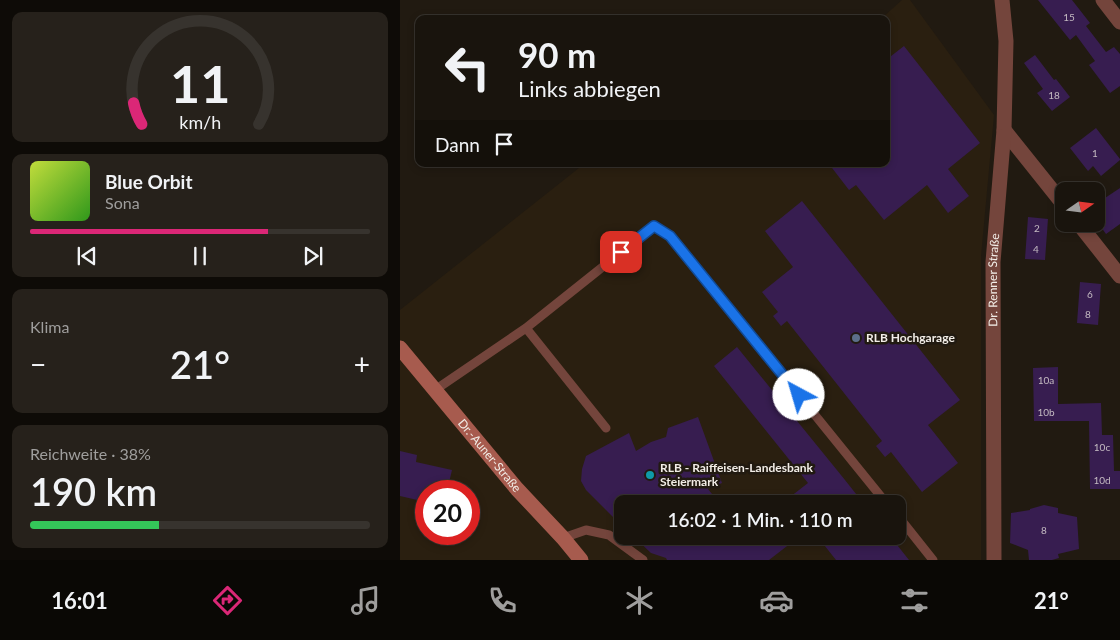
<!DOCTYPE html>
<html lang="de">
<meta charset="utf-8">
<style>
:root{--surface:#19140d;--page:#26211b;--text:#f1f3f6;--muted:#9f9e9d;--line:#37332e;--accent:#db2777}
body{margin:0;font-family:Lato,sans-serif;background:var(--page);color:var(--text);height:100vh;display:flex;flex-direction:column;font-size:19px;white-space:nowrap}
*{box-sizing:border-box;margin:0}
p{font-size:16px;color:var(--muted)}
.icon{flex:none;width:28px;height:28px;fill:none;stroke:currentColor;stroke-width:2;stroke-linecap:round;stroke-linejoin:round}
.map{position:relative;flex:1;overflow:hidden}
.sheet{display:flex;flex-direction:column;gap:12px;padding:12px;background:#0e0b07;width:400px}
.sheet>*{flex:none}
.guide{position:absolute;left:15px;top:15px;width:475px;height:152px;border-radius:10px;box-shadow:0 2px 8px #0003,0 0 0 1px var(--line);background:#19140d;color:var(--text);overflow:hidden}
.needle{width:32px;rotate:76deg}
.tools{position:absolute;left:655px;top:182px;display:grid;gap:10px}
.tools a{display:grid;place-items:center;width:50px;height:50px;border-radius:10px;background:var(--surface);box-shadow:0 2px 8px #0003,0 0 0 1px var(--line);font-size:25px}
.speed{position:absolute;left:15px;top:480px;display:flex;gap:10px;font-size:25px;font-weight:700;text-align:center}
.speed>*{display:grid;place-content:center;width:65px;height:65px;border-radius:50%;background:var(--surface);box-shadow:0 2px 8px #0003,0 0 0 1px var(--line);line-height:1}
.speed .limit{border:8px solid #d22;background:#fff;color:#111}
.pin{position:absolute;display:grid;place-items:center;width:42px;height:42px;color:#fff;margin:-21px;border-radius:10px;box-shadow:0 2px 8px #0006}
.me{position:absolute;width:55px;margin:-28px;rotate:321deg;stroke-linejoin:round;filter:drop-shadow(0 0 4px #0008)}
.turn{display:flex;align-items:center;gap:18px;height:105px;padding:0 20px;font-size:22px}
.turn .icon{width:65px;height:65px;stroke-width:2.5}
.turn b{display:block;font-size:35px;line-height:42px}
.then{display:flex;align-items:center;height:48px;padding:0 20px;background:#0003;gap:10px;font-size:19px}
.big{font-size:38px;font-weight:600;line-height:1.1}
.sheet .widget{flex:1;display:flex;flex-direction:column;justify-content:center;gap:8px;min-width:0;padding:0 18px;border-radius:10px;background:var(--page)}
.sheet .dial{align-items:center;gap:0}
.dial svg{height:130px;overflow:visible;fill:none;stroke:var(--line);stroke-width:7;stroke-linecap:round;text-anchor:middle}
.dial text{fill:var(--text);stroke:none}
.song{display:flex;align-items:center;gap:15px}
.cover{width:60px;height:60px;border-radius:8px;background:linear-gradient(135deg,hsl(70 70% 55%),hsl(110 70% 35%))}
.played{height:5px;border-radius:2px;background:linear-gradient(90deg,var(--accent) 70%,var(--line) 70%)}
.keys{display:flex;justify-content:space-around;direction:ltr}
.heat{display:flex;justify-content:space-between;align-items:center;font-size:28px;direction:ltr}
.charge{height:8px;border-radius:4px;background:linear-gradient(90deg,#34c759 38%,var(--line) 0)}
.trip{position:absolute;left:214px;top:495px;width:292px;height:50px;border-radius:10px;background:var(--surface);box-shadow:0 2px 8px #0003,0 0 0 1px var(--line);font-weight:600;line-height:50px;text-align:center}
.menu{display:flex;height:80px;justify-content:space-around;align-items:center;background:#0a0805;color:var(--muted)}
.menu .icon{width:35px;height:35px}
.menu .selected{color:var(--accent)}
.menu b{font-size:22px;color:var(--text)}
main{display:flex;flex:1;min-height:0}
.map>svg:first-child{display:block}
.built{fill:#2a1f10;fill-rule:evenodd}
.building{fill:#371d50}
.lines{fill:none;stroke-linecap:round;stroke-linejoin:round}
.lane{stroke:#74453c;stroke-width:9}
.street{stroke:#74453c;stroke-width:15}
.secondary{stroke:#a75b4e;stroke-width:15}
.route-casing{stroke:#114b97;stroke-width:12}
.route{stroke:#1a73e8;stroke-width:9}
.service-dot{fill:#5c6f8a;stroke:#211a11;stroke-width:2}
.culture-dot{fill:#0f9aa8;stroke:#211a11;stroke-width:2}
.labels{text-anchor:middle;stroke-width:5;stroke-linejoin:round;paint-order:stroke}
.number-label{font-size:10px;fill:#c3b9c1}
.street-label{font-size:12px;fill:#f2ede7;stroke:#211a11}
.poi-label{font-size:12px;font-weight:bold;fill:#f2ede7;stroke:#211a11;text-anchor:start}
</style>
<main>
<section class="sheet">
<div class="widget dial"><svg viewBox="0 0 100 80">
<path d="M14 69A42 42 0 1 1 86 69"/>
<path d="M14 69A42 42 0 0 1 9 56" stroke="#db2777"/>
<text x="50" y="56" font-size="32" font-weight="700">11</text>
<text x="50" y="72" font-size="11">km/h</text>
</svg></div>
<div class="widget">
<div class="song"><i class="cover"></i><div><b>Blue Orbit</b><p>Sona</p></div></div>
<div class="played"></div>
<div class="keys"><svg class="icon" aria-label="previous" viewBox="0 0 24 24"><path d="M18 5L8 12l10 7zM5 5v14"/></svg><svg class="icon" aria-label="pause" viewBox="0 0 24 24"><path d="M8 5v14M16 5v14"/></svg><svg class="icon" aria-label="next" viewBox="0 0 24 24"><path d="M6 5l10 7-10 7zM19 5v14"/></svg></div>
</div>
<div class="widget"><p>Klima</p>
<div class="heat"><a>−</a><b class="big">21°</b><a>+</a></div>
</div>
<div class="widget"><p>Reichweite · 38%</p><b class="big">190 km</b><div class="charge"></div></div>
</section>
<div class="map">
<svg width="720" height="560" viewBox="0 0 720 560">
<rect width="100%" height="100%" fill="#211a11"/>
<path class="built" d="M 502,0 L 510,0 L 594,115 L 581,256 L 581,560 L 0,560 L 0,310 L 184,164 L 486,164 L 486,19 L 481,19 ZM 26,491 L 69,491 L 69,534 L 26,534 ZM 222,504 L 498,504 L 498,536 L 222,536 Z"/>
<path class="building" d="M 638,0 L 672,0 L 690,23 L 686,26 L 706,52 L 714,47 L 720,54 L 720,86 L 710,93 L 689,65 L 695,61 L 676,35 L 670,40 Z
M 504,46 L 580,143 L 548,169 L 569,196 L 548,213 L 527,185 L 484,220 L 456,185 L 449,190 L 429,164 L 486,164 L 486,60 Z
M 635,55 L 654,80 L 656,79 L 670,97 L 652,111 L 637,93 L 643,89 L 624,63 Z
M 696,128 L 720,159 L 720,160 L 701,176 L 693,166 L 688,171 L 670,148 Z
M 720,188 L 720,224 L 706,234 L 696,220 L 696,204 Z
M 402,201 L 560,400 L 528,425 L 558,463 L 522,492 L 491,452 L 485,457 L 476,446 L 482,441 L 387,321 L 381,326 L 373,316 L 378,312 L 362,292 L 393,267 L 365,231 Z
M 628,217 L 648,219 L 645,260 L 625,259 Z
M 680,282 L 701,284 L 698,325 L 677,323 Z
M 337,347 L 445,480 L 464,504 L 381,504 L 408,483 L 314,366 Z
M 658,367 L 658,404 L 701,403 L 702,435 L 713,435 L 714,471 L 720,471 L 720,489 L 690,489 L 689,421 L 634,421 L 633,368 Z
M 298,417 L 322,483 L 308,489 L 320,504 L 222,504 L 222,526 L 186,490 L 181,481 L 182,469 L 186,456 L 229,433 L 236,451 L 251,442 L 266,437 L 268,428 Z
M 0,451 L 17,455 L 16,462 L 52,470 L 47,491 L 26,491 L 26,502 L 0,496 Z
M 644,505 L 658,508 L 658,513 L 677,517 L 679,549 L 658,554 L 659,558 L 652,560 L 629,560 L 628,550 L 610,543 L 611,513 L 630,510 L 630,509 Z
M 233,536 L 400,536 L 369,560 L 267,560 L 266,558 L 251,553 Z
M 417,536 L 490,536 L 509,560 L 436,560 Z"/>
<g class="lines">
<path class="lane" d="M 126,328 L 206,428
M 35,390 L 126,328 L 254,226 L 270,236 L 487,504
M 498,516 L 533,560
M 163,538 L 186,530 L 209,535 L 243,560"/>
<g class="street">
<path d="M 703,0 L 720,22"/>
<path d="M 604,130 L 664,205"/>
<path d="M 679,224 L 720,276"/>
<path id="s1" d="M 594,560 L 593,262 L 604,130 L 606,41 L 602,0"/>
</g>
<path class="secondary" id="s2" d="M 0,348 L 117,489 L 163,538 L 181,560"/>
</g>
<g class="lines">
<defs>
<path id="route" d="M 221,252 L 254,226 L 270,236 L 399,395"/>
</defs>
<use href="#route" class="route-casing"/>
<use href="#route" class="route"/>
</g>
<circle class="service-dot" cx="456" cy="338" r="5"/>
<circle class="culture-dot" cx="250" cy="475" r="5"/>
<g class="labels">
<g class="number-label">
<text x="669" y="21">15</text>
<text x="654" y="99">18</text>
<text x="695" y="157">1</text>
<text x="637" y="232">2</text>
<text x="636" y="253">4</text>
<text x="690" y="298">6</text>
<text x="688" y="318">8</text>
<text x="646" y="384">10a</text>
<text x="646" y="416">10b</text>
<text x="702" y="451">10c</text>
<text x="702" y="484">10d</text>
<text x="644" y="534">8</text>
</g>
<g class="street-label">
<text dy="4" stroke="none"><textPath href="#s1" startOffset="280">Dr. Renner Straße</textPath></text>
<text dy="4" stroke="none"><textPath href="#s2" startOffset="140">Dr.-Auner-Straße</textPath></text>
</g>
<g class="poi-label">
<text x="466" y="342">RLB Hochgarage</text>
<text x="260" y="472">RLB - Raiffeisen-Landesbank<tspan x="260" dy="14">Steiermark</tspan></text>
</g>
</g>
</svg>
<div class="tools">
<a><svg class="needle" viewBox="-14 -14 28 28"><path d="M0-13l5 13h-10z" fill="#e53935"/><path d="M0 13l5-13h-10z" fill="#9f9e9d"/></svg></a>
</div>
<div class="speed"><div class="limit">20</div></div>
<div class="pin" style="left:221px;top:252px;background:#d93025"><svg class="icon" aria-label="arrive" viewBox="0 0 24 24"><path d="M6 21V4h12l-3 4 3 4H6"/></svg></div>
<svg class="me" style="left:399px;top:395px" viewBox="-20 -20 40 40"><circle r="19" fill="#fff"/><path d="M0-13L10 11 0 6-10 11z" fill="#1a73e8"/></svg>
<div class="trip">16:02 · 1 Min. · 110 m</div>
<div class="guide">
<div class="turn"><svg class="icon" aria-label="left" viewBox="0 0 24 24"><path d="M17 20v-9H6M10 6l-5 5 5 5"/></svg><div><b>90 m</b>Links abbiegen</div></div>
<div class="then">Dann<svg class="icon" aria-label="arrive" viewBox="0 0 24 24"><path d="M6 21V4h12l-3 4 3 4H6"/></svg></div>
</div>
</div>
</main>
<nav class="menu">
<b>16:01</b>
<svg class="icon selected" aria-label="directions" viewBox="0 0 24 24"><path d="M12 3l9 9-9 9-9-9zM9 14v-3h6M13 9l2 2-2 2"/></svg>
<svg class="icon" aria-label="music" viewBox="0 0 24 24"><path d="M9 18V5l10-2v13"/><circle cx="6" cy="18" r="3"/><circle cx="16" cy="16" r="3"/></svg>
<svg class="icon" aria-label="phone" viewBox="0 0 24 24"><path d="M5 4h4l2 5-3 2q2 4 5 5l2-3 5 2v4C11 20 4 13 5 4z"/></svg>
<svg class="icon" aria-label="climate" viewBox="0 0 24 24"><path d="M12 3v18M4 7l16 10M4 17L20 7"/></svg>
<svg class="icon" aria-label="car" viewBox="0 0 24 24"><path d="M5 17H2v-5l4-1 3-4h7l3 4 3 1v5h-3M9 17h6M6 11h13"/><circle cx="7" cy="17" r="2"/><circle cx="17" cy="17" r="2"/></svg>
<svg class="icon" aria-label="filters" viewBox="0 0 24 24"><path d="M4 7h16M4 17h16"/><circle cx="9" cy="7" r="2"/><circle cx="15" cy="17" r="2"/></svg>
<b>21°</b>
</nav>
